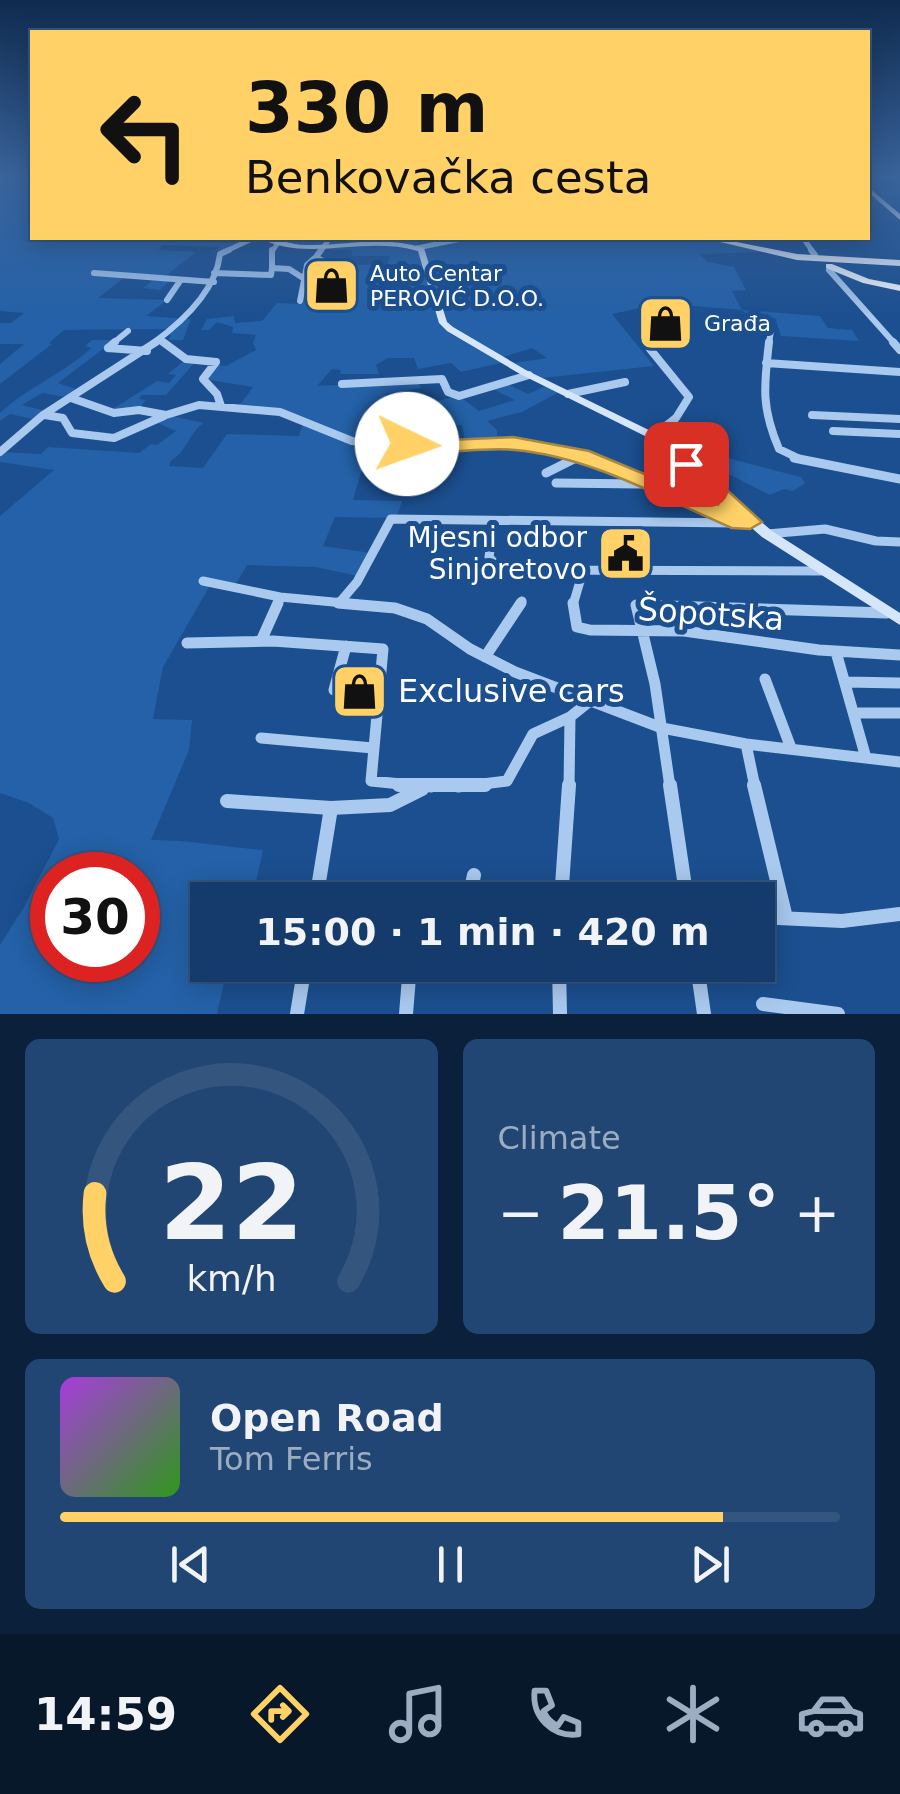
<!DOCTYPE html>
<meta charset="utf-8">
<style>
:root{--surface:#143b6b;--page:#214673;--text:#f1f3f6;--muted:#9dadc1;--line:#33557e;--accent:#ffd166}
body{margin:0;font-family:"DejaVu Sans",sans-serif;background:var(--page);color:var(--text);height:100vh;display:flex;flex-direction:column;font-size:38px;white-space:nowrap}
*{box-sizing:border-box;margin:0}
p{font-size:32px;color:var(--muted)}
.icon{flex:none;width:55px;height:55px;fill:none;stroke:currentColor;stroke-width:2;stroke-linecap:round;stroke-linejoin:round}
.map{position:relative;height:1014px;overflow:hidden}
.panel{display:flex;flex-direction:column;gap:25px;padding:25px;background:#0b203b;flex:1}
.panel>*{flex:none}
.banner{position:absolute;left:30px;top:30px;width:840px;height:210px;border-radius:0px;box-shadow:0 5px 25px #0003,0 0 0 2px var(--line);background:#ffd166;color:#111;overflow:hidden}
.speed{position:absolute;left:30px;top:852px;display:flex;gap:20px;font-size:50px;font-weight:700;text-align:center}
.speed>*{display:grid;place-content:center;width:130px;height:130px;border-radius:50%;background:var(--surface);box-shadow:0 5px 25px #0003,0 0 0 2px var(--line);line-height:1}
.speed .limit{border:15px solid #d22;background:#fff;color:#111}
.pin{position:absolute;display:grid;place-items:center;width:85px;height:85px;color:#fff;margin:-42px;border-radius:20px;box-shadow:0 5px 15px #0006}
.me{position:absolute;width:110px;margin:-55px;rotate:93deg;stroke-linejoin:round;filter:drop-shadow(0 0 8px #0008)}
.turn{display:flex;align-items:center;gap:35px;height:210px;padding:0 50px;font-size:45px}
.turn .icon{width:130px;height:130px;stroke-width:2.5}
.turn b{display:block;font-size:70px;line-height:85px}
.big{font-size:75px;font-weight:800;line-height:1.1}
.panel .card{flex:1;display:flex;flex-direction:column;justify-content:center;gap:15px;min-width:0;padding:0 35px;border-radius:15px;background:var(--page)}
.panel .dial{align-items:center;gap:0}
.dial svg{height:260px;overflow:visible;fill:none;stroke:var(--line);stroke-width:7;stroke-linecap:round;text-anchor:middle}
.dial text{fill:var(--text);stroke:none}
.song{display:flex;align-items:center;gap:30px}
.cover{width:120px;height:120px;border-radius:15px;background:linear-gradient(135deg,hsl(280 70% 55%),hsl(110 70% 35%))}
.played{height:10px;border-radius:5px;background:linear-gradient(90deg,var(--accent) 85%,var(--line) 85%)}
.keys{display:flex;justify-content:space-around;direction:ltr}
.heat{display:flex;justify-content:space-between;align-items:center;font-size:55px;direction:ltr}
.panel .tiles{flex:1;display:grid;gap:25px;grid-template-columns:1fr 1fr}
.card:last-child{grid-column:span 2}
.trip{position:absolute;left:190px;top:882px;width:585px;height:100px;border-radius:0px;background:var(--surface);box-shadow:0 5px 25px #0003,0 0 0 2px var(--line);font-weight:800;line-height:100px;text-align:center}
.tab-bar{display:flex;height:160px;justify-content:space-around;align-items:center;background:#08182b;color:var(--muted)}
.tab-bar .icon{width:70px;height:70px}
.tab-bar .active{color:var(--accent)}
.tab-bar b{font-size:45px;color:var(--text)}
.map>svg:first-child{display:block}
.green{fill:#2461a8;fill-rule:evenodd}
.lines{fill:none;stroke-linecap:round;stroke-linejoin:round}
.minor-far5{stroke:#a9c9ee;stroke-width:5}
.minor-far4{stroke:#a9c9ee;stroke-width:6}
.minor-far3{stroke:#a9c9ee;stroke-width:8}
.minor-far2{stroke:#a9c9ee;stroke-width:9}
.minor-far1{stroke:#a9c9ee;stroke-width:11}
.minor{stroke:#a9c9ee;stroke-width:14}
.secondary{fill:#d6e6fa;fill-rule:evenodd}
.primary{fill:#f0f6ff;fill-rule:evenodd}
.trunk{fill:#f8faff;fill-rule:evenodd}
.route{fill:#ffd166;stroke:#a68842;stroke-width:2.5}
.labels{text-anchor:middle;stroke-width:10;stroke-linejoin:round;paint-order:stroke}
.far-poi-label{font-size:22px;fill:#fff;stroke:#1b4f8f;text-anchor:start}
.poi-label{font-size:28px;fill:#fff;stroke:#1b4f8f;text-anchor:end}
.near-street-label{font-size:32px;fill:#fff;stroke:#1b4f8f}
.near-poi-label{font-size:32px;fill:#fff;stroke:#1b4f8f;text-anchor:start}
</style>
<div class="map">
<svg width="900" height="1014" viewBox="0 0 900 1014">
<rect width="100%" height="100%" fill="#1b4f8f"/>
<path class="green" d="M 0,177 L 32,177 L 32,238 L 241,243 L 211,253 L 220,247 L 163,245 L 158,250 L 196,252 L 163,278 L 170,280 L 160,290 L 143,288 L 153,280 L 126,276 L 98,298 L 167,300 L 146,316 L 191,319 L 183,340 L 169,340 L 172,329 L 64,330 L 49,343 L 52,344 L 0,384 L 0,364 L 24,344 L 0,344 L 0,323 L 11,323 L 24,313 L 0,311 Z
M 263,238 L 301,238 L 322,243 L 336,238 L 420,238 L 419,245 L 466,238 L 711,238 L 767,252 L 699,254 L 708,262 L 734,267 L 746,290 L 732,291 L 742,310 L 820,316 L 828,328 L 852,330 L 859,341 L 781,336 L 775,318 L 749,316 L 742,310 L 647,302 L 649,306 L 612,314 L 654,366 L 542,378 L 514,363 L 547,358 L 532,348 L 500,358 L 505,362 L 461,372 L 451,363 L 418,369 L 414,358 L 388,358 L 376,365 L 379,374 L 340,374 L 341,370 L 332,369 L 317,386 L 417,381 L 421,388 L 386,394 L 399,409 L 459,396 L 479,411 L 515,400 L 491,388 L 505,383 L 528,394 L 548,385 L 561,391 L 522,412 L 487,421 L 497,430 L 497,443 L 466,447 L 462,425 L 410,430 L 407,444 L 370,442 L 353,500 L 402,501 L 396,518 L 335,517 L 323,546 L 371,553 L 358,576 L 315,567 L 247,565 L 234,587 L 212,582 L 163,667 L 153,719 L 192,720 L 189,750 L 151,840 C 190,840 225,847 263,850 L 252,900 L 208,900 L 208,965 L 228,965 L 217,1014 L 0,1014 L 0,945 L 24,907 L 59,839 L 53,818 L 29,803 L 0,793 L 0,516 L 54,470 L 0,462 L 0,452 L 41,454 L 48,447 L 139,453 L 151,444 L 157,445 L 176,431 L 153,421 L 158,415 L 108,412 L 157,381 L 169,383 L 176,375 L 168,374 L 186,359 L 197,360 L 166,395 L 142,395 L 139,399 L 146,400 L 139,409 L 204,423 C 189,432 189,449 171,461 L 169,466 L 203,468 L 227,434 L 299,436 L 304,419 L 239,406 L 253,387 L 203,379 L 216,365 L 226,366 L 256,350 L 253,343 L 256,335 L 232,333 L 233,327 L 217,322 L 209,330 L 201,330 L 207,319 L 234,316 L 235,323 L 262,321 L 277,303 L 298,304 L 303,287 L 314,283 L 318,293 L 354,287 L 348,283 L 349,273 L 335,266 L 387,264 L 390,256 L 353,256 L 351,250 L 296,249 ZM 52,875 L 138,875 L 138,960 L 52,960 Z
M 92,340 L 115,340 L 58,383 L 82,391 L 71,398 L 42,393 L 22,405 L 49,412 L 37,420 L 10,414 L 0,421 L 0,413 C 28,387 63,374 91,348 L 85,346 Z
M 712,454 L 801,477 L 805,483 L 793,491 L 784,489 L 770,495 L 703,461 Z"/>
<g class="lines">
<path class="minor-far5" d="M 803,238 L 813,252
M 417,248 L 466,238
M 224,252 L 254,238
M 272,252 L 277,244
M 320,252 L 330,238"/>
<path class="minor-far4" d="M 272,250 L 272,268 L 289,269 L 303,278
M 321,250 L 316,257 L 346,274
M 811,250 L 815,255
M 829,270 L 895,344
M 94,273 L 214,282
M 214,273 L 271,275 L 272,268
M 167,300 L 180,281
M 300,301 L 307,265 L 316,257
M 162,341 L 167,344
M 112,344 L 128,331
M 152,344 C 181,323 216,292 220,254 L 229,250
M 769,344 L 771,330"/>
<path class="minor-far3" d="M 163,342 L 186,359 L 216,362 L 203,379 L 217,394 L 221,406
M 769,342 C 764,386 761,407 779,449 L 802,460
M 893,342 L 900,350
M 108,348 L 147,351
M 108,348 L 115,342
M 650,349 L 689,397 L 676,418 L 653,436
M 766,363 L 900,372
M 342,384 L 442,379 L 448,392 L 459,396 L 529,375
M 568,394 L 625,382
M 71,398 L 114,413 L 139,410 L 166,415 L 199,405 L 280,412 L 352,441 L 426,448 L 497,443 L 543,447 L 594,460
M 45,415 L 63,418 L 72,433 L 114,438 L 164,416
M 812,415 L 900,419
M 833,431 L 900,434
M 0,452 L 43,415 L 156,342
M 571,460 L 581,455"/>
<path class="minor-far2" d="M 584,458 L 606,463 L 642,483 L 741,523
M 794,458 L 900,479
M 546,473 L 576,458
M 556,483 L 640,484
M 494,522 L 489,557 L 497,566 L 515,570 L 821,571
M 767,534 L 825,529 L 876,541 L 900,542
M 203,581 L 280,597 L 365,605
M 340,602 L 357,582 L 391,519 L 736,523
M 277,605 L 280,597
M 519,605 L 522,601
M 573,605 L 583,571"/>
<path class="minor-far1" d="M 338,603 L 395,608 L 427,619 L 470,649 L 515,672 L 662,728 L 746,744 L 900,762
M 573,603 L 577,627 L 590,630 L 684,631 L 819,650 L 900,655
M 261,641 L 278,603
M 187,643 L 273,641 L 383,649 L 371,781 L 431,787
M 836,652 L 866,758
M 485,657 L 521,603
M 765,679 L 791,748
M 846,682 L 900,683
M 334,690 L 346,646
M 856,713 L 900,713
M 261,738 L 373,748
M 746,744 L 755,787
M 458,787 L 507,781 L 533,734 L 570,717 L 590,701
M 569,787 L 570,717
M 670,787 L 655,684 L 636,605 L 887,613"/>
<path class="minor" d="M 399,785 L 485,785
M 670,785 L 687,900
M 754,785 L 786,918
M 227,801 L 331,808
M 316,900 L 331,808 L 390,805 L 422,789
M 416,900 L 418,890 L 426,887 L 469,899 L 474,875
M 561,900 L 569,785
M 758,917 L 842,921 L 900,914
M 559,965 L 560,1014
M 697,965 L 704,1014
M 763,1004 L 838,1014
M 297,1014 L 305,965
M 406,1014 L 410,965"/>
<path class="secondary" d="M 259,238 C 275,237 290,245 306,245 C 351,246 377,235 424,248 L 447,322 L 453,327 L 526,370 L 657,434 L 772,531 L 900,613 L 900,625 L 762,537 L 649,438 L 520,374 L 447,331 L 439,323 L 418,251 C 363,235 309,263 259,238 Z"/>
<path class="primary" d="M 868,187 L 900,214 L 900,220 L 868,192 Z"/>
<path class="trunk" d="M 703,238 L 717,238 L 797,254 L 900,260 L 900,266 L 797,260 Z
M 826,264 L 832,264 L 869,279 L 900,285 L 900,291 L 863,283 L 826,268 Z"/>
</g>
<linearGradient id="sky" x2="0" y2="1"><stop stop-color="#0f2b4f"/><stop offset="0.55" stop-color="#39639b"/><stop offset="1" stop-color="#39639b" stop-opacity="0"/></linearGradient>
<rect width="900" height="319" fill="url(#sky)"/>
<path class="route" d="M 513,437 L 589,451 L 719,505 L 676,464 L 679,460 L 694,460 L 762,522 L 750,529 L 732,528 C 662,498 592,457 515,450 C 476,446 438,458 400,449 L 397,444 L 407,438 L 426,441 Z"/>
<defs>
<symbol id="shop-square" viewBox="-11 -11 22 22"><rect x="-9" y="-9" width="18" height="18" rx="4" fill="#ffd166" stroke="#1b4f8f"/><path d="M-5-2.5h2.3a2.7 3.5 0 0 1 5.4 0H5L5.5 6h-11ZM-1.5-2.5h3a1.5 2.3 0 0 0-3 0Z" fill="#111"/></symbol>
<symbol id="civic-square" viewBox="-11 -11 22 22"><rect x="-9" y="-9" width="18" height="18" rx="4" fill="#ffd166" stroke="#1b4f8f"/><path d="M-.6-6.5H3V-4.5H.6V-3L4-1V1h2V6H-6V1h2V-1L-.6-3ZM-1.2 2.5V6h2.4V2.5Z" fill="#111"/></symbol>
</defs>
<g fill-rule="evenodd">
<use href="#shop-square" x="300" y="254" width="63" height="63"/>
<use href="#shop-square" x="634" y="292" width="63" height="63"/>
<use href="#civic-square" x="594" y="522" width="63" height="63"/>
<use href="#shop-square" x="328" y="660" width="63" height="63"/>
</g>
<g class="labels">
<g class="far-poi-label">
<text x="370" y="281">Auto Centar<tspan x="370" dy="25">PEROVIĆ D.O.O.</tspan></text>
<text x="704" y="331">Građa</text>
</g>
<g class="poi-label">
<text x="587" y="547">Mjesni odbor<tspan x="587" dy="32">Sinjoretovo</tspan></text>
</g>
<g class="near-street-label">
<text transform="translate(711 614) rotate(4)" y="11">Šopotska</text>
</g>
<g class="near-poi-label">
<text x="398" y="702">Exclusive cars</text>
</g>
</g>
</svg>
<div class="speed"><div class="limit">30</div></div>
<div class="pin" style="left:686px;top:464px;background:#d93025"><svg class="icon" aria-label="arrive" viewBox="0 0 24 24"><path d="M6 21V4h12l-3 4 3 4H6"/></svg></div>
<svg class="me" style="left:407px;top:444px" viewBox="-20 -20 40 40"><circle r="19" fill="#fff"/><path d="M0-13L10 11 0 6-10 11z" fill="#ffd166"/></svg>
<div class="trip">15:00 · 1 min · 420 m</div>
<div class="banner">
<div class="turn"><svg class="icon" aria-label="left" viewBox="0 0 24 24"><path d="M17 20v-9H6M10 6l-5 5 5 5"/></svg><div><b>330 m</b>Benkovačka cesta</div></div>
</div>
</div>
<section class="panel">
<div class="tiles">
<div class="card dial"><svg viewBox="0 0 100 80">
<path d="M14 69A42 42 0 1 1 86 69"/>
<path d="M14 69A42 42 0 0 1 8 42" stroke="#ffd166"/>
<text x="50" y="56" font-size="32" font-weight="700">22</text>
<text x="50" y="72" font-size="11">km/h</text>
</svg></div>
<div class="card"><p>Climate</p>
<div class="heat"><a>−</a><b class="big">21.5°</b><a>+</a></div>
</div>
<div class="card">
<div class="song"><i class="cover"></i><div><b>Open Road</b><p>Tom Ferris</p></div></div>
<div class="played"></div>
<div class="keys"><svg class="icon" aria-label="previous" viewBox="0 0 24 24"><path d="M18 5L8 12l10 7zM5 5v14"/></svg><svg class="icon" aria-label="pause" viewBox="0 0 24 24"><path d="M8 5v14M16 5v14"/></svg><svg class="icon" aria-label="next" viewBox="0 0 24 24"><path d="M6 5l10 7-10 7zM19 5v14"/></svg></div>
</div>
</div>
</section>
<nav class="tab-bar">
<b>14:59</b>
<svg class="icon active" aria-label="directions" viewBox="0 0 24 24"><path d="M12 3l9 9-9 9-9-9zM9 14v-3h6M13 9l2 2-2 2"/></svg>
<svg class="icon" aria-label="music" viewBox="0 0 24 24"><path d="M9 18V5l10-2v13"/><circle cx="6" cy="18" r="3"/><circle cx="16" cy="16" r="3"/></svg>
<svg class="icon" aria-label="phone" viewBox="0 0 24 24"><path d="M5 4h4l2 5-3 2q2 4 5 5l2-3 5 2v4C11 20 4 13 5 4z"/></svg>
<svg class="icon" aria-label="climate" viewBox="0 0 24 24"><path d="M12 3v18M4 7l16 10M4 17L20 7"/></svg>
<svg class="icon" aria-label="car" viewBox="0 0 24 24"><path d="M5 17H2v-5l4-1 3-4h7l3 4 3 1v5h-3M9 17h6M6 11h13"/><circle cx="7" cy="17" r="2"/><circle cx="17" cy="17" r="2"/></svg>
</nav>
